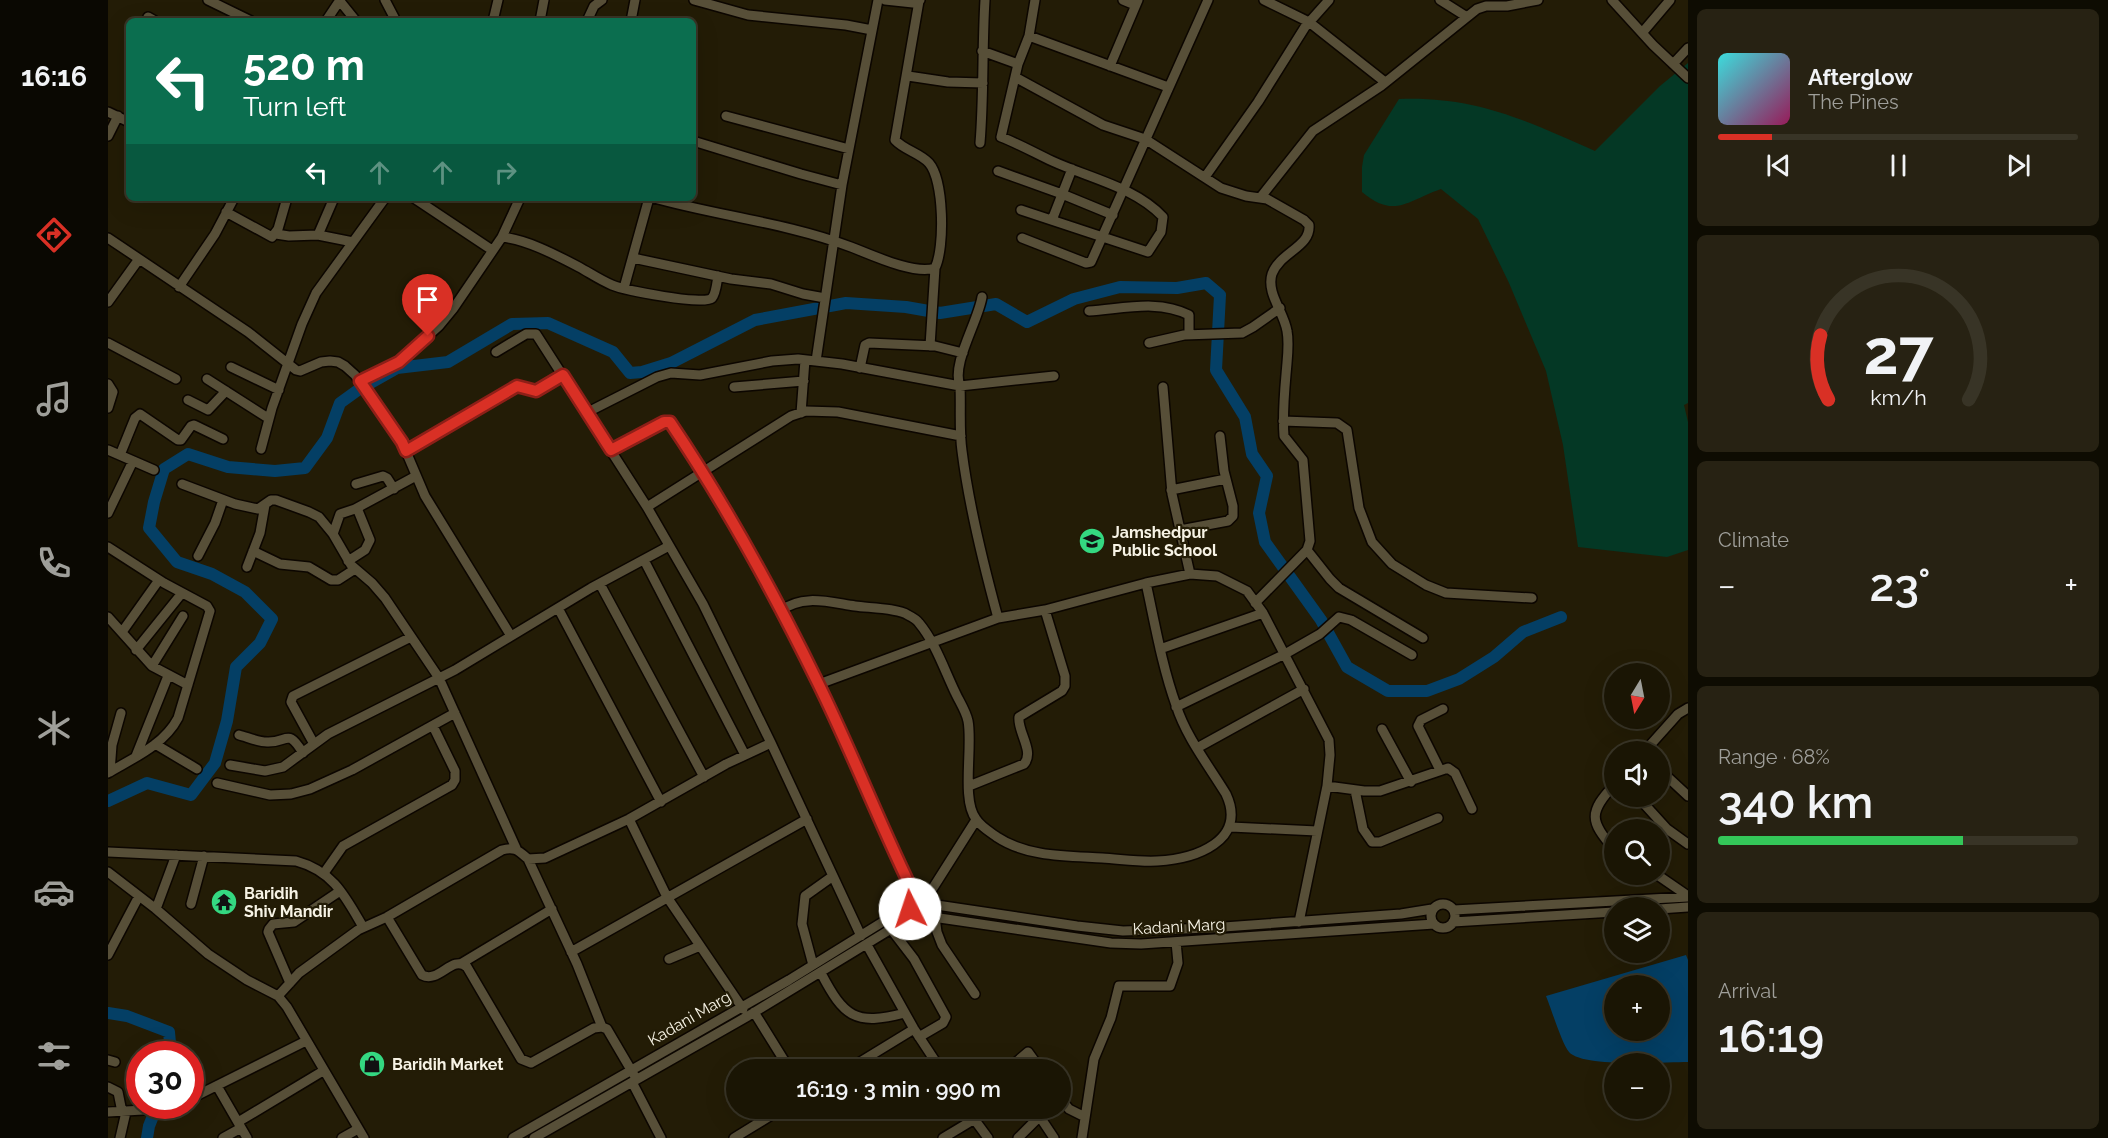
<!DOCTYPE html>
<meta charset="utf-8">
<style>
:root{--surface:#1a1504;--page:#272213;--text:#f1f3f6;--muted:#9f9f9a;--line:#383426;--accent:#d93025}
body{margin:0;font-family:Raleway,sans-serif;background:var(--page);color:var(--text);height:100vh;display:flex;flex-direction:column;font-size:22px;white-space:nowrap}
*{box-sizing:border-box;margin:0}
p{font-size:20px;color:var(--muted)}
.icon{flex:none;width:33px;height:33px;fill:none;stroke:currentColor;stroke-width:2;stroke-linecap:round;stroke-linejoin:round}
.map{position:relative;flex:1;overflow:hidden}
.panel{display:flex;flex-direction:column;gap:9px;padding:9px;background:#0e0c02;width:420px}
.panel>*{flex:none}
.guide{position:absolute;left:18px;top:18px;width:570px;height:183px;border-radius:9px;box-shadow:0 6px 24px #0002,0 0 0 2px var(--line);background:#0b6e4f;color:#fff;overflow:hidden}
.needle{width:39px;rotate:190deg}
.controls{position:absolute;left:1496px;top:663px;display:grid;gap:12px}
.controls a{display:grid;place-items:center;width:66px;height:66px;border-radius:50%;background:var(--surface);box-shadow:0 6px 24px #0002,0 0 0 2px var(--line);font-size:30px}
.speed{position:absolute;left:18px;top:1041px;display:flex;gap:12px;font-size:30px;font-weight:700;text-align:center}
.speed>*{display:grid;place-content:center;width:78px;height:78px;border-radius:50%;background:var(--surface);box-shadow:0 6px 24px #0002,0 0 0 2px var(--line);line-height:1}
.speed .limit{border:9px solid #d22;background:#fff;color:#111}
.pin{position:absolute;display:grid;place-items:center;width:51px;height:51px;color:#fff;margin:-62px -26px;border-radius:50% 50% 50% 0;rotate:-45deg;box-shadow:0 0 6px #0007}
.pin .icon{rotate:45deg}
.me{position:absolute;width:66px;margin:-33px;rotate:356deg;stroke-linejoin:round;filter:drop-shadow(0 0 4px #0008)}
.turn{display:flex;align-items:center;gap:21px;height:126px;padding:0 18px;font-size:27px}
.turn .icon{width:78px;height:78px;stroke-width:2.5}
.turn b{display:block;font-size:42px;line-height:51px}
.lanes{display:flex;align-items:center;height:57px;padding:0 18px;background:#0003;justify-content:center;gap:30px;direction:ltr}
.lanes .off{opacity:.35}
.big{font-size:45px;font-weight:600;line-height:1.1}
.panel .tile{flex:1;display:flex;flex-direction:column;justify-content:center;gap:9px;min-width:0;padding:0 21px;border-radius:9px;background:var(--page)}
.panel .dial{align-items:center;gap:0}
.dial svg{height:156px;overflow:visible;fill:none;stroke:var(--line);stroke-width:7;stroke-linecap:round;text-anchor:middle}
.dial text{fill:var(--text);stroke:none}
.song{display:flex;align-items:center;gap:18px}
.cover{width:72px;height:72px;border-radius:9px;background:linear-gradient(135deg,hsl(180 70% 55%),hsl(330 70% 35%))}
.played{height:6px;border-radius:3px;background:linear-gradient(90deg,var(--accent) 15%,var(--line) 15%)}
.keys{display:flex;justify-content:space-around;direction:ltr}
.heat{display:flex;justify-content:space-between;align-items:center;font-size:33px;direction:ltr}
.charge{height:9px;border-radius:4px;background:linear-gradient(90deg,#34c759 68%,var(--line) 0)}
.trip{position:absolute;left:618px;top:1059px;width:345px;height:60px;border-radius:30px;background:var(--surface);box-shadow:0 6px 24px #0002,0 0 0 2px var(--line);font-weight:600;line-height:60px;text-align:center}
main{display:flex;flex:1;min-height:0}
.tabs{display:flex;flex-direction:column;width:108px;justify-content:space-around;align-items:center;background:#0a0802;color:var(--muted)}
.tabs .icon{width:42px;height:42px}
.tabs .selected{color:var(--accent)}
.tabs b{font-size:27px;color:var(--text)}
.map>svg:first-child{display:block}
.green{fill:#043825}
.water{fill:#043f65;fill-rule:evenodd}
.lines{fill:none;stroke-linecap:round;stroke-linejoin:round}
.river{stroke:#043f65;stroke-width:12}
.minor-casing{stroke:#0c0600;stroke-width:12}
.minor{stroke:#574f38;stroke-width:9}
.route-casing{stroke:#8d1f18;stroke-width:15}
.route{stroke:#d93025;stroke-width:10}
.labels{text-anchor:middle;stroke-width:4.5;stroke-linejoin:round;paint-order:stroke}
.poi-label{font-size:16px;font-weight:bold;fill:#f7f3e5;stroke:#231c06;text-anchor:start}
.street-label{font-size:16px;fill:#f7f3e5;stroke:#231c06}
</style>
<main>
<nav class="tabs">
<b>16:16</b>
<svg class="icon selected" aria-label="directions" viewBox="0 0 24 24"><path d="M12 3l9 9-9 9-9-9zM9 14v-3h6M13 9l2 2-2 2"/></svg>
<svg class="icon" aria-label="music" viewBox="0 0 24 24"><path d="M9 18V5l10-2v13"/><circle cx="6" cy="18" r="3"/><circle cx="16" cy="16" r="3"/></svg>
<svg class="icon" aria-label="phone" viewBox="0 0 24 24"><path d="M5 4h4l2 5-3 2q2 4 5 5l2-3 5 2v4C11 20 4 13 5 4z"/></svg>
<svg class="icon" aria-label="climate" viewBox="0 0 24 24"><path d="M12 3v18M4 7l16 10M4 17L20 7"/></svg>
<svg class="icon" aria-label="car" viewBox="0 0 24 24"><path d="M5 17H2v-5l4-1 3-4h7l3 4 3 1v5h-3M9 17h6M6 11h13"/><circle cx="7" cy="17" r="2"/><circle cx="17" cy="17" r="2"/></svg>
<svg class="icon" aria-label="filters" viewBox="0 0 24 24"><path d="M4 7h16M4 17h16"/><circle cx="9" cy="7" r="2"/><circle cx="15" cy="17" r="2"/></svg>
</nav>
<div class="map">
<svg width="1580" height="1138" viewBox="0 0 1580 1138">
<rect width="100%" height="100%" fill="#231c06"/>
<path class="green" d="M 1580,63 L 1580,403 L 1576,405 L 1580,422 L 1580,550 L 1559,557 L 1470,547 L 1455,445 L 1438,371 L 1401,283 L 1370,219 L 1333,189 C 1299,201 1286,219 1254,192 L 1254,167 L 1256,155 L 1291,99 C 1368,96 1419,121 1487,151 L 1552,86 Z"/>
<path class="water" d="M 1578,955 L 1580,960 L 1580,1062 C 1558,1062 1475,1068 1461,1052 C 1454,1044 1443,1008 1438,996 ZM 1506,986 L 1551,986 L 1551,1030 L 1506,1030 Z"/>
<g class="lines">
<path class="river" d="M 0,801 L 39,783 L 83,795 L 107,763 L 119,721 L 128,667 L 152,643 L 164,619 L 137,592 L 104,574 L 69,562 L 41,528 L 46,502 L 56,469 L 80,454 L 120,467 L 167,471 L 197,468 L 219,438 L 232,403 L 250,390 L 289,368 L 340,362 L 404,324 L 440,323 L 505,352 L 522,373 L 534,372 L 563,363 L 647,320 L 738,303 L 798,307 L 832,313 L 888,304 L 919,322 L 966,299 L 1012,287 L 1069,288 L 1098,283 L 1112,295 L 1108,370 L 1137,417 L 1144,454 L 1159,476 L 1151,513 L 1157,542 L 1213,620 L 1239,667 L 1280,691 L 1319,691 L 1351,679 L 1386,657 L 1415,632 L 1453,617
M 0,1013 L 19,1016 L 61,1032 L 63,1054
M 39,1138 L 41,1126 L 49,1106"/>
<defs>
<path id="minor" d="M 100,0 L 143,21
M 231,0 L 248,21
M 277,0 L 288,21
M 586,0 L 640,15 L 738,25 L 764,30
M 777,0 L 805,3 L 812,0
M 1015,0 L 1027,5
M 1156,0 L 1201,22 L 1277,82
M 1332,0 L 1359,17
M 1504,0 L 1545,45 L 1580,78
M 40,17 L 47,21
M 218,21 L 232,0
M 385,21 L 390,0
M 432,21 L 436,0
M 479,21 L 486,6 L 494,0
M 523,21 L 527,0
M 1534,33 L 1562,0
M 921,36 L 1060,87
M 874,51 L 910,64
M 1565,64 L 1580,48
M 1002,66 L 1030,0
M 800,76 L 840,82 L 875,83
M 907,77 L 995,125 L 1037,139 L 1113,188 L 1138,196 L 1159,199 L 1196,220 L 1201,225 C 1203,247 1172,252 1164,274 C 1158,293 1176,312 1179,331 C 1181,341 1180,352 1179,363 C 1177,387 1174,412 1176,436 L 1195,460 L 1202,541 L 1199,550 L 1147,603
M 0,112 L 21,122
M 618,116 L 741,149
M 0,136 L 10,116
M 585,141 L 693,174 L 734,185
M 872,143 C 876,95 874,48 877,0
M 890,171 L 954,194 L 1005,215
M 1097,177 L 1150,102 L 1197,27 L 1221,0
M 306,198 L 384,250
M 546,198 C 611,216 679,223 743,247 C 764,255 806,275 827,268 C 837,248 836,180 821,163 C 812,153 796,150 787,140 L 811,1
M 1152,198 L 1205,131 L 1273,86 L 1369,9 L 1378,6 L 1399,6 L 1430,0
M 913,210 L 1040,252 L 1053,232 L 1055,217 C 1027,187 981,178 944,161 C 927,153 911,144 893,137 L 910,64 L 921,36 L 927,0
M 118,212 L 164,237 L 170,229 L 179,198
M 944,220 L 964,169
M 168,234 L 181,236 L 210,235 L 245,242
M 210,235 L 226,198
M 394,237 L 412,198
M 0,238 L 140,332 L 188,370 L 192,371 L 213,362 L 222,361 L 230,362 L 237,366 L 247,375 L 294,442 L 317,496 L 403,636
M 914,238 L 978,263 L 983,262 L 1100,0
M 525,258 L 623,279 L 663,284 L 695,294 L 717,298
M 71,287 L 107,234 L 126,198
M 516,288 L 541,198
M 874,297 C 870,322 843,364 852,386 C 853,408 851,430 854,451 C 861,507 875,563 890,618
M 0,302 L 31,259
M 981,311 C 1014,309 1050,299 1081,315 L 1081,335
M 0,343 L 68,379
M 1041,343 L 1076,335 L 1134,333 L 1145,327 L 1172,308
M 822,346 L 827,268
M 388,352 L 418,334 L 428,334 L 539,507 L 595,604 L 663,743 L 753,936
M 708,361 L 734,185 L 770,0
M 123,367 L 171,390
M 752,368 L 757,345 L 761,343 L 827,346 L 855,353
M 99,379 L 160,418
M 252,381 L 291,362 L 331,326 L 345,309 L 394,237 C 420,240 448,255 471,267 C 482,273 492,280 504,285 C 516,290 596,306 604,298 C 608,294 609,281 610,276
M 0,384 L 5,392 L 0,408
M 626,387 L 696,381
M 1055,387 L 1064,494 L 1082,574
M 80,400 L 100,410 L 118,391
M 478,413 L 549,377 L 563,373 L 592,375 L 664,361 L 690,359 L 734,364 L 852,386 L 946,376
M 693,413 L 697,360
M 1175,421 L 1229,423 L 1239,430 L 1251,508 L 1264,542 L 1284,564 L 1318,585 L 1338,593 L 1424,598
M 153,449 L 164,408 L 194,324 L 208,293 L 277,198
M 0,450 L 46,470
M 503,450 L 556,422 L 562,422 C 618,505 665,593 710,683 C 745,753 773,827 808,898
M 298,451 L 409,386 L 428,391 L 455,375
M 12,455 L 27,418 L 32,414 L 70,440 L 73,440 L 83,426 L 86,425 L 115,439
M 74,484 L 127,504 L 150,509 L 163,500 L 168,500 L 201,512 L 211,517 L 225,534 L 243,565 L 264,583 L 277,598 L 331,678 L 408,848
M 248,484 L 275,476 L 279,478 L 286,489
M 1063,490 L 1118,479
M 539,507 L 683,416 L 698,411 L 730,412 L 853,436
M 0,513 L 25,461
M 1072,530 L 1120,521 L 1125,516 L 1125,506 L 1116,471 L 1112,436
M 225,534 L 232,514 L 247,509 L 308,476
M 0,547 L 56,583 L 99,606 L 102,611 L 70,718 C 56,745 25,758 0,773
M 1199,550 L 1222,579 L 1231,588 L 1315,638
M 145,551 L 172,564 L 201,567 L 223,580 L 230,580 L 247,569
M 90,556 L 107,523 L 115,500
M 536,560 L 637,755
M 240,561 L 257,550 L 262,540 L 249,508
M 139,567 L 152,533 L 157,505
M 492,584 L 596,777
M 450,608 L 553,802
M 672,611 C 695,594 720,602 747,606 C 761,608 789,608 800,615 C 804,617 809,620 811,623 C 827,642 836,669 847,692 C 851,701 858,711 860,721 C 865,746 853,800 868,819 C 872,826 882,832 889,837 C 919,857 959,856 994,858 C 1012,859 1031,862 1049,861 C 1087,859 1140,841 1118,794 C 1101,766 1078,737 1068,705 C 1054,666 1047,624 1038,583
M 0,617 L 44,666 L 80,685
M 14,632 L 51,580
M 1052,649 L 1155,613
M 28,650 L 74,593
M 44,666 L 75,616
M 711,684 L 890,618 L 937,610 L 1038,583 L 1082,574 L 1109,576 L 1139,591 L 1155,613 L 1221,740 L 1222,755 L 1219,786 L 1191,922
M 1068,707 L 1177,654 L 1212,634 L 1231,617 L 1243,620 L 1304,655
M 1274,729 L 1303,782
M 131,735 C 139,737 150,742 159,742 C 180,743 179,727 195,753
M 47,744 L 89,769
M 206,744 L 183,702 L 185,696 L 303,637
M 1089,748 L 1196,689
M 1536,752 L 1570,714 L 1580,708
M 28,756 L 60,676
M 122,765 L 157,771 L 175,767 L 220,734 L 347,670 L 483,588 L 561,546
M 1551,769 L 1580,796
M 1332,770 L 1310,726 L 1313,720 L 1335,709
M 2,772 L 4,745 L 13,713
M 109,783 L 162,795 L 183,794 L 202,789 L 244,770 L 347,713
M 1506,785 C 1481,812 1481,821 1506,849
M 861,786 L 916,764 C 927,752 909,731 911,717 L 954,691 L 957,686 L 957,676 L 937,610
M 1219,786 L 1256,791 L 1272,791 L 1340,768 L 1347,773 L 1364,809
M 1247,790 L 1255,829 L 1264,842 L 1272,842 L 1330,818
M 1529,796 L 1559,829 L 1580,844
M 521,819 L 559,897 L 635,1009
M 1123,827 L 1209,831
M 0,852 L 188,861 C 225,871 237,896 255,927
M 420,859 L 469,964 L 494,1027
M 0,872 L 48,909 L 100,954 L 139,980 L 170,996 L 179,1007 L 256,1138
M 216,873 L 235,846 L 344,785 L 347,780 L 347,771 L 325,726
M 1548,874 L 1580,896
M 818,899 L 868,820
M1323 916a12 12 0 1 1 24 0a12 12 0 1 1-24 0Z
M 83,904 L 96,856
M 822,904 L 969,926 L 1015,931 L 1102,928 L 1293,914 L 1324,909
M 48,909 L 68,855
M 1551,909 L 1580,907
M 1346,910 L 1580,897
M 818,916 C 824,910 824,904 818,899 L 808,898 C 797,907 805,920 818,916 L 1003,943 L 1033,944 L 1326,924
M 279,917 L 314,975 C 331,984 344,954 359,967 L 413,1059 L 423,1063 L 486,1028 L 494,1027 L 499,1029 L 526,1075
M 827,917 L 829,932 L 834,945 L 867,994
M 1345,922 L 1506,912
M 783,929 L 806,959 L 838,1017 L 835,1023 L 811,1037
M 759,945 L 806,1029 L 833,1070
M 463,952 L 699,819
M 0,955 L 31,896
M 561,959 L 592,946
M 354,963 L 444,909
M 705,965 L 694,924 L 697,896 L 725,876
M 713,973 C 736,1017 747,1026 797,1013
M 182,983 L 160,932 L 161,929 L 165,924 L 186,922 L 232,891
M 170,996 L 191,973 L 250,930 L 279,917 L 394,850 C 407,846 411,851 420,859 L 437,858 L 521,819 L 618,764 L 663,743
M 646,1012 L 682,1070
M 0,1060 L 7,1062
M 739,1070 L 806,1029
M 899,1070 L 920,1052 L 933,1070
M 524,1082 L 553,1138
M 109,1086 L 139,1138
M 0,1087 L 10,1092 L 14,1112
M 952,1098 L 961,1109 L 977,1117
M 82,1099 L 198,1041
M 858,1108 L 880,1138
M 926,1108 L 946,1138
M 0,1112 L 53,1109 L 69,1106
M 130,1122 L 215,1071
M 12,1138 L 18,1112
M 115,1138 L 133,1128
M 234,1138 L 250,1129
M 405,1138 L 681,980 L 802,905
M 426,1138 L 640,1016 L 783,929 L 808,916
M 626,1138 L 675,1108
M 835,1138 L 865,1120
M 910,1138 L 932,1116
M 974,1138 L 986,1059 L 1003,1018 L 1011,986 L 1062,986 L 1070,963 L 1068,942"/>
</defs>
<use href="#minor" class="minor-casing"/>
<use href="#minor" class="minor"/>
</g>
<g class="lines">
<defs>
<path id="route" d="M 320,336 L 291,362 L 252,381 L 294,442 L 298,451 L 409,386 L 428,391 L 455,375 L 503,450 L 556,422 L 562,422 C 618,505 666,593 710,683 C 745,754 773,827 808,898 L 804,902 L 802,909"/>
</defs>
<use href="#route" class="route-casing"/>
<use href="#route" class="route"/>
</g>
<defs>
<symbol id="school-disc" viewBox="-11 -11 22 22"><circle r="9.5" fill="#34d881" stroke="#231c06"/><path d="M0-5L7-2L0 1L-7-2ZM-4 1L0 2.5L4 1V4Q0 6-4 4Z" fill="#111"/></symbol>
<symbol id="temple-disc" viewBox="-11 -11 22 22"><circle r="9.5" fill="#34d881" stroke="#231c06"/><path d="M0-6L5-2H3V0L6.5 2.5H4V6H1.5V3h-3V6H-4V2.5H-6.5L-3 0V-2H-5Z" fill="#111"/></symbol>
<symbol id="shop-disc" viewBox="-11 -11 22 22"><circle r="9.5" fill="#34d881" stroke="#231c06"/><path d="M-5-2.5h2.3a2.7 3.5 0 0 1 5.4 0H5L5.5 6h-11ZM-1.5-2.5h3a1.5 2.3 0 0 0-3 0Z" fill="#111"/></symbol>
</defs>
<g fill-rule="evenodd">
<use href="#school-disc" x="969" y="526" width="30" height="30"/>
<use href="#temple-disc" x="101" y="887" width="30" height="30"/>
<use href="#shop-disc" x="249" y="1049" width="30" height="30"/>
</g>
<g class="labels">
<g class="poi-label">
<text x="1004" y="538">Jamshedpur<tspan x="1004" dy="18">Public School</tspan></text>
<text x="136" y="899">Baridih<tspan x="136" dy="18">Shiv Mandir</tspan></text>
<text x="284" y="1070">Baridih Market</text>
</g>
<g class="street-label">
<text transform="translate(1071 926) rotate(-3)" y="6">Kadani Marg</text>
<text transform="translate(581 1018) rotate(-30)" y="6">Kadani Marg</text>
</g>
</g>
</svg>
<div class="controls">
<a><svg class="needle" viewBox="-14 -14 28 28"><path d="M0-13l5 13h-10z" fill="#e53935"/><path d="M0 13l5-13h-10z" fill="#9f9f9a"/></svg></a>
<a><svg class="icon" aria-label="sound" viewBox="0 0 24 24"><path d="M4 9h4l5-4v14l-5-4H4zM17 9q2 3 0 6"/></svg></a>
<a><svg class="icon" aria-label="search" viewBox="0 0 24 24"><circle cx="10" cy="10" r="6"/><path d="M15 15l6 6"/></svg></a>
<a><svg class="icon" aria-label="layers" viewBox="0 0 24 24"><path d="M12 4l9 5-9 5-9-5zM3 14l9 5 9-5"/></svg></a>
<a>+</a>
<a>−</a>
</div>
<div class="speed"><div class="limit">30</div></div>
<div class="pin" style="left:320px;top:336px;background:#d93025"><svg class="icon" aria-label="arrive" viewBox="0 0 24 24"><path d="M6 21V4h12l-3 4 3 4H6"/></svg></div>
<svg class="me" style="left:802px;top:909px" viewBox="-20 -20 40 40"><circle r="19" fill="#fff"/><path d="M0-13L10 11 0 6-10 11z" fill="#d93025"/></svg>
<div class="trip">16:19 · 3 min · 990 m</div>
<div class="guide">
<div class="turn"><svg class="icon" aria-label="left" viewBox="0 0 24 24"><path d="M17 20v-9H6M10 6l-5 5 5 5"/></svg><div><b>520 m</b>Turn left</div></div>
<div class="lanes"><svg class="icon" aria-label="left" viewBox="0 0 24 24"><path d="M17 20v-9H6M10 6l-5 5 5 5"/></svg><svg class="icon off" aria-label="ahead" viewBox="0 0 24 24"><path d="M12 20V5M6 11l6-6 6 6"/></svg><svg class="icon off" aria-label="ahead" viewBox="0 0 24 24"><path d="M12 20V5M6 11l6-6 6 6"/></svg><svg class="icon off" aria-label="right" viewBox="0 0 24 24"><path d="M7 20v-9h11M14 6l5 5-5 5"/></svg></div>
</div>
</div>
<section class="panel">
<div class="tile">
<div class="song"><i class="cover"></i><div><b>Afterglow</b><p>The Pines</p></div></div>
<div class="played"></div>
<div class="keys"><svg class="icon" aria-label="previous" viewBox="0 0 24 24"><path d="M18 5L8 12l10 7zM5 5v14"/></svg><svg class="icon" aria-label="pause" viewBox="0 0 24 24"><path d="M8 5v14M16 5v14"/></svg><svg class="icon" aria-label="next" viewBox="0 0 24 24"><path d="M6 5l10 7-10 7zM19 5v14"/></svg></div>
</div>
<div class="tile dial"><svg viewBox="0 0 100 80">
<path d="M14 69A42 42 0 1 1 86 69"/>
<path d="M14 69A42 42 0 0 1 10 36" stroke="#d93025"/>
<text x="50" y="56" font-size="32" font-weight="700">27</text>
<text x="50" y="72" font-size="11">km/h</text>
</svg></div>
<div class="tile"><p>Climate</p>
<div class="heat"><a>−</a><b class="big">23°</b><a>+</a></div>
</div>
<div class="tile"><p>Range · 68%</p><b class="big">340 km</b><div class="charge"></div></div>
<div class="tile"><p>Arrival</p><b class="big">16:19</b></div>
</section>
</main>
